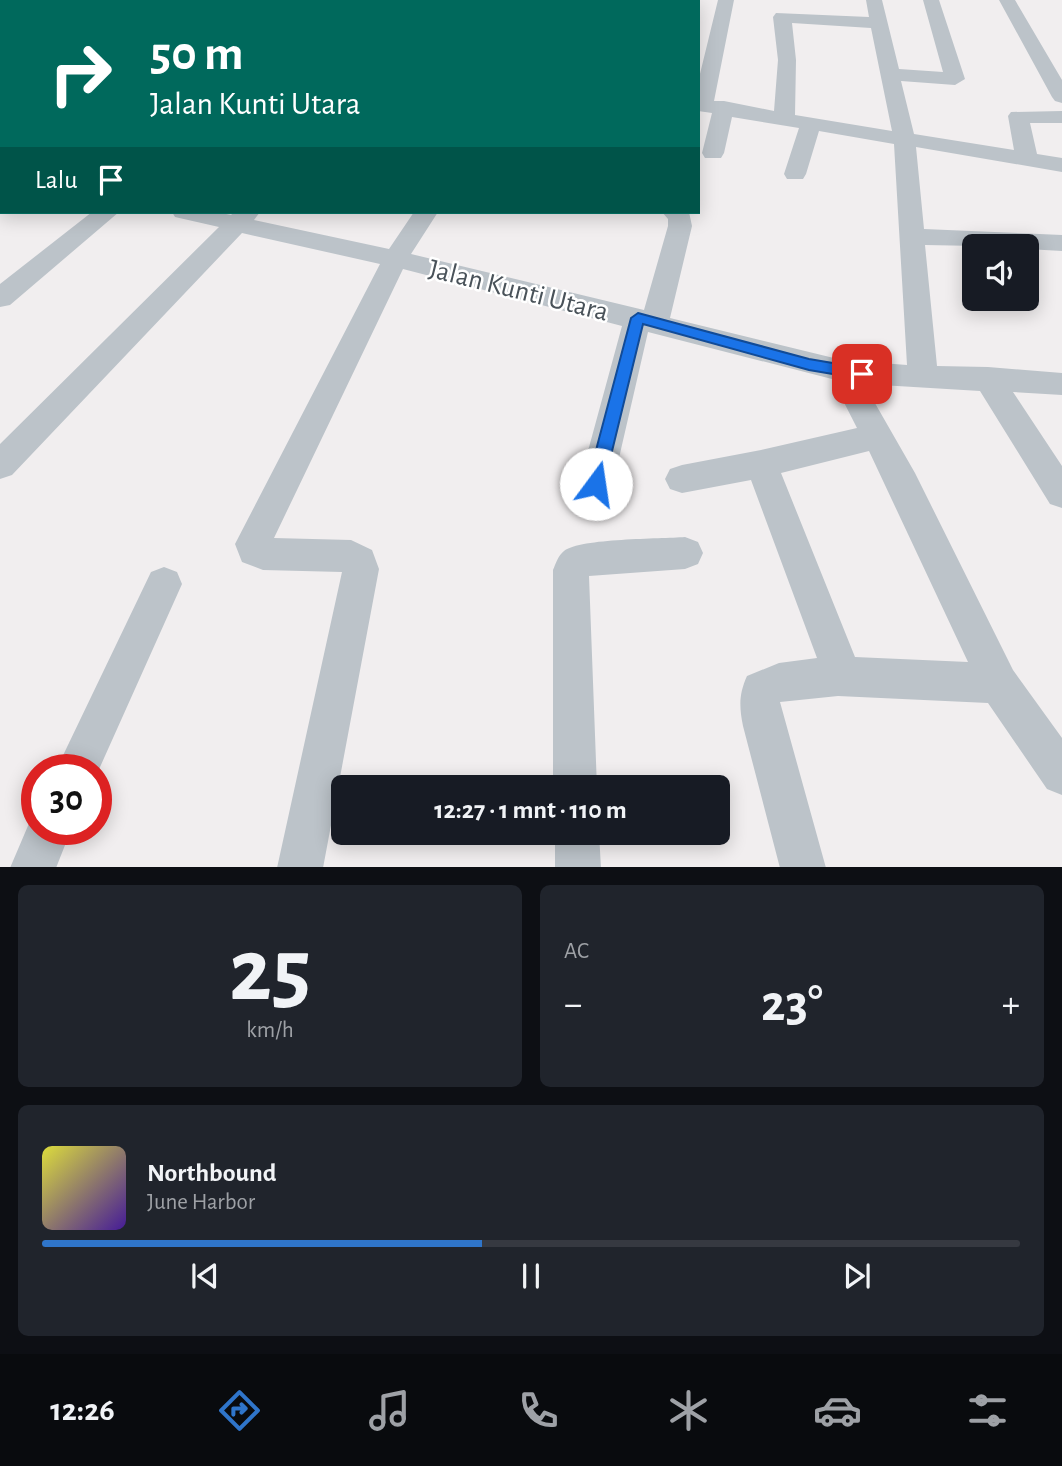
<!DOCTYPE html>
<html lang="id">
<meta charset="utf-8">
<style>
:root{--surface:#171b24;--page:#20242c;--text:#f1f3f6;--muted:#9ea1a6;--line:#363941;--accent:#2f75ca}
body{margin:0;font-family:"Alegreya Sans",sans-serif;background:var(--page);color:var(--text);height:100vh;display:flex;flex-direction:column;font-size:26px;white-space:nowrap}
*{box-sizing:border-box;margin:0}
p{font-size:23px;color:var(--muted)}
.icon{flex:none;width:38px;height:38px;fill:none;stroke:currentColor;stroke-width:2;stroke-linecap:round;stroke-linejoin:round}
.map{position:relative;height:867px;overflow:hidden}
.sheet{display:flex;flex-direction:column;gap:18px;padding:18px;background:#0d0f14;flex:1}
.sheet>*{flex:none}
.top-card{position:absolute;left:0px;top:0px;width:700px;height:214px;box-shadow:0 4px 18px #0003;background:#00695c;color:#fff;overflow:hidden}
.fabs{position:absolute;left:962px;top:234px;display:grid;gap:14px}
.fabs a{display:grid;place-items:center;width:77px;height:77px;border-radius:10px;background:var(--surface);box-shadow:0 4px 18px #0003;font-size:35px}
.speed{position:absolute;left:21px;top:754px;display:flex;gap:14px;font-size:35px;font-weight:700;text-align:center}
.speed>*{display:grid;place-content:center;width:91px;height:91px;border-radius:50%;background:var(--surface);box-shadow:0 4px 18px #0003;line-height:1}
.speed .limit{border:10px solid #d22;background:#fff;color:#111}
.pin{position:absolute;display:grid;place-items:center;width:60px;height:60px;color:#fff;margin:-30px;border-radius:14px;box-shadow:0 4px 10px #0006}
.me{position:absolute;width:77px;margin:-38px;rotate:14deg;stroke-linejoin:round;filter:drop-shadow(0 0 5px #0008)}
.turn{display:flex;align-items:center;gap:24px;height:147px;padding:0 35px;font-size:32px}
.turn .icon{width:91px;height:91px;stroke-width:2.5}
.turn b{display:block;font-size:49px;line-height:60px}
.then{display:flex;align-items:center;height:66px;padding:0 35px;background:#0003;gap:14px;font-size:26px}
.big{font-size:52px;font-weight:700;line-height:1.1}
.sheet .widget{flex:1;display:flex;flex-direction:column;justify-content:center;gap:10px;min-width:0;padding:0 24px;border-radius:10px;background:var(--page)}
.sheet .dial{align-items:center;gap:0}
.dial b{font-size:91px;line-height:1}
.song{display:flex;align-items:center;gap:21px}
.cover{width:84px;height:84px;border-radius:10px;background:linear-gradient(135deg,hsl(60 70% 55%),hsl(260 70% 35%))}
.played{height:7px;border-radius:4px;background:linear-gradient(90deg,var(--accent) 45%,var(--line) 45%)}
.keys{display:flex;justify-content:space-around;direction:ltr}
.heat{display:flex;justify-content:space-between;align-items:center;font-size:38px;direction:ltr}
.sheet .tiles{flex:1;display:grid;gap:18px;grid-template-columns:1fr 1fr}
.widget:last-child{grid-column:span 2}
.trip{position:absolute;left:331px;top:775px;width:399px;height:70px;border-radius:10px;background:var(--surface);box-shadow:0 4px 18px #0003;font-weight:700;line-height:70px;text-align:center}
.dock{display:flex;height:112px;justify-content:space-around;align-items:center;background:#090b0e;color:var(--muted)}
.dock .icon{width:49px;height:49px}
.dock .on{color:var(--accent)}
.dock b{font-size:32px;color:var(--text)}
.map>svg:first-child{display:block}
.green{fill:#c2e9d0}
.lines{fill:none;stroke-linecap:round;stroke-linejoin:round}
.minor{fill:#bcc3c9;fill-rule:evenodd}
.route{fill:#1a73e8;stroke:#114b97;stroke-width:2}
.labels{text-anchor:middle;stroke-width:5;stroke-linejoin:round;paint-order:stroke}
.street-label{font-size:28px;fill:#495259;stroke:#fff}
</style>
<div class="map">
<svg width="1062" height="868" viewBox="0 0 1062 868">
<rect width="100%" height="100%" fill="#f1eeef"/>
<path class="green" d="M 244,0 L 491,0 L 242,2 Z"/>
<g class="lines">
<path class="minor" d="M 0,0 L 9,0 L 10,2 L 2,2 L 0,7 Z
M 61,0 L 79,0 L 60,2 Z
M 151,0 L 168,0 L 150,2 Z
M 227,0 L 244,0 L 226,2 Z
M 552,0 L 568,0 L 551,2 Z
M 644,0 L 660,0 L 643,2 Z
M 718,0 L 734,0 L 714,101 L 724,101 L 774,111 L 778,60 L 773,17 L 776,13 L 869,17 L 866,0 L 882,0 L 899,69 L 943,72 L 923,0 L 939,0 L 965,79 L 955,85 L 901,81 L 914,134 L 1014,150 L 1008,116 L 1011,112 L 1062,111 L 1062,123 L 1030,123 L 1037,154 L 1062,158 L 1062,172 L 916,147 L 924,229 L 1062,235 L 1062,251 L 1027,249 L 1027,247 L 925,245 L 937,366 L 988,367 L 1062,373 L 1062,395 L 1013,392 L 1062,466 L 1062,508 L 1050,504 L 980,391 L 864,384 L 915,473 L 1013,670 L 1062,738 L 1062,795 L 1047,789 L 988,703 L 838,696 L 780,702 L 826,868 L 780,868 L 743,726 C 739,706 739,694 747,676 L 779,663 L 817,658 L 751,480 L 682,493 L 670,489 L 665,479 L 670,469 L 682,465 L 761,450 L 857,428 L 832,379 L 648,332 L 613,484 L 608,494 L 596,498 L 584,494 L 579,484 L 622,326 L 403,269 L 274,538 L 351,540 L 372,550 L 379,569 L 323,868 L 277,868 L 342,572 L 263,570 L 242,562 L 235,544 L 380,264 L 242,233 L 12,475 L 0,479 L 0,444 L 219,227 L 175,217 L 172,212 L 217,212 L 231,215 L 234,212 L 260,212 L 254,220 L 389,249 L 414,212 L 438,212 L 411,254 L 644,310 L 668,226 L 668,219 L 662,212 L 689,212 L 692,226 L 670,318 L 842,360 L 907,365 L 894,144 L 819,131 L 806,174 L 803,179 L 787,179 L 784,174 L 799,128 L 732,117 L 724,153 L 721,158 L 705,158 L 702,153 L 712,113 L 698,111 L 698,82 ZM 792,23 L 871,28 L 892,131 L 795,115 L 796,60 ZM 869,451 L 968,662 L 855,657 L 781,473 Z
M 999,0 L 1015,0 L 1062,80 L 1062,103 L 1055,101 L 1052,97 Z
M 2,53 L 2,65 L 0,66 L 0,54 Z
M 0,163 L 2,164 L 2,178 L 0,177 Z
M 0,196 L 2,196 L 0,211 Z
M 92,212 L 119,212 L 10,305 L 0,307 L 0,284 Z
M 685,537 L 698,542 L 703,553 L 698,564 L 685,569 L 589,576 L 597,788 L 553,788 L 553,570 C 556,563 558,556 564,551 C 581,538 660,539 685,537 Z
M 164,567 L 177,572 L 182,584 L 96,776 L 96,770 L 56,770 L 151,572 Z
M 37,813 L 37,830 L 71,830 L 56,868 L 10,868 L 33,814 Z
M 555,833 L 599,833 L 601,868 L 555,868 Z"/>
</g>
<path class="route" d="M 638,313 L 809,359 L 862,368 L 869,374 L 862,379 L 809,370 L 643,324 L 604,484 L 602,489 L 590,489 L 587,484 L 631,318 Z"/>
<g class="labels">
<g class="street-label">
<text transform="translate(519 289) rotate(14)" y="10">Jalan Kunti Utara</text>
</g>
</g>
</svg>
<div class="fabs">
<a><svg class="icon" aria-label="sound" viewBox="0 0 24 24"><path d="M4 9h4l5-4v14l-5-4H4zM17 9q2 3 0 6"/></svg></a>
</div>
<div class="speed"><div class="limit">30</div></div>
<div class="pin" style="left:862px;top:374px;background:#d93025"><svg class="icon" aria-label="arrive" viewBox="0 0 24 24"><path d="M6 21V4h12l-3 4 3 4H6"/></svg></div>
<svg class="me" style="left:596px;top:484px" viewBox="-20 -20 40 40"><circle r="19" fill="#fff"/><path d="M0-13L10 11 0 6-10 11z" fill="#1a73e8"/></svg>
<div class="trip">12:27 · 1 mnt · 110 m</div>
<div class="top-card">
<div class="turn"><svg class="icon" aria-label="right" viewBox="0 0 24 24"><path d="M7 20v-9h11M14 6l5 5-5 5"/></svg><div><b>50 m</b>Jalan Kunti Utara</div></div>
<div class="then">Lalu<svg class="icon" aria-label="arrive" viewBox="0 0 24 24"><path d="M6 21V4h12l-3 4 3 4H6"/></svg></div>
</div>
</div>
<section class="sheet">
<div class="tiles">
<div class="widget dial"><b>25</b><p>km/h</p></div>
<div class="widget"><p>AC</p>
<div class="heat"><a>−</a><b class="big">23°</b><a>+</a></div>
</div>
<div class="widget">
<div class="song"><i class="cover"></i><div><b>Northbound</b><p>June Harbor</p></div></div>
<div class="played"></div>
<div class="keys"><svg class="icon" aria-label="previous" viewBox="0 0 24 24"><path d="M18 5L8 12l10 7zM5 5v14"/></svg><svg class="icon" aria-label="pause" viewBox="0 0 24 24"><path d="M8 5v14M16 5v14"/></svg><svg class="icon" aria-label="next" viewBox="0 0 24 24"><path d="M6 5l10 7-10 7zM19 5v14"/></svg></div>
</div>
</div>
</section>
<nav class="dock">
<b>12:26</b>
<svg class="icon on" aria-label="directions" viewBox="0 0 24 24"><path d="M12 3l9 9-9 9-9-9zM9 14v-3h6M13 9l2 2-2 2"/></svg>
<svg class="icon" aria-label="music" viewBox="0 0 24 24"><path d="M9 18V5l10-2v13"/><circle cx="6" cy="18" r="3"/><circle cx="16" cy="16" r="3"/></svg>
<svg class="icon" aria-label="phone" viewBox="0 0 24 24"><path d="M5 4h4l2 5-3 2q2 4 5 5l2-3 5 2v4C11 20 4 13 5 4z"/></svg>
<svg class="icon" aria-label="climate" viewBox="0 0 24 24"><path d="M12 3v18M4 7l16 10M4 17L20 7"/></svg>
<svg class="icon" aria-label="car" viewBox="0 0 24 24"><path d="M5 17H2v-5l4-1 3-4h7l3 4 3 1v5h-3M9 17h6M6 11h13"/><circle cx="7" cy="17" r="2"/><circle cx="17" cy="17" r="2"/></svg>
<svg class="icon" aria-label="filters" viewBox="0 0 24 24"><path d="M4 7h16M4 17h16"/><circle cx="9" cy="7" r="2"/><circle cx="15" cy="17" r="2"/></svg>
</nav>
